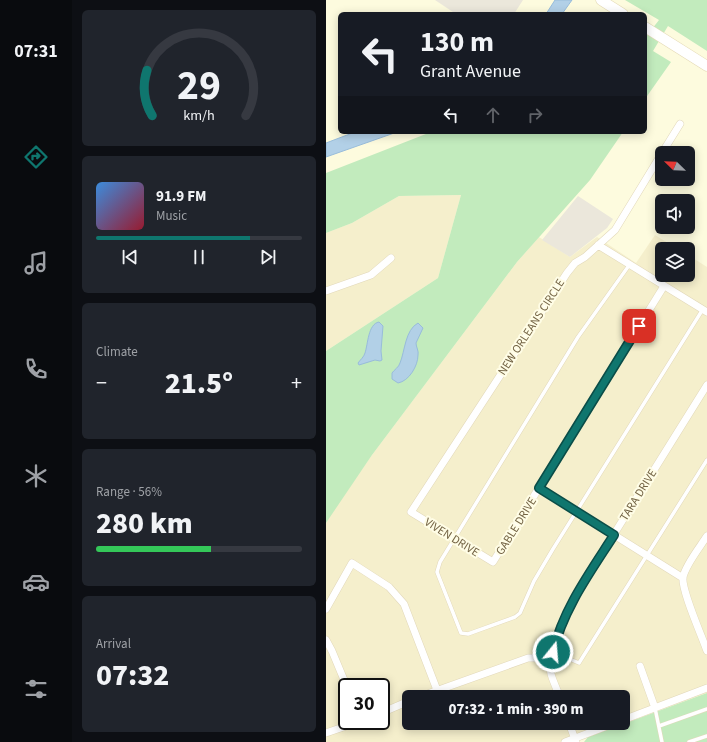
<!DOCTYPE html>
<meta charset="utf-8">
<style>
:root{--surface:#171b24;--page:#20242c;--text:#f1f3f6;--muted:#9ea1a6;--line:#363941;--accent:#0f766e}
body{margin:0;font-family:"Source Sans 3",sans-serif;background:var(--page);color:var(--text);height:100vh;display:flex;flex-direction:column;font-size:15px;white-space:nowrap}
*{box-sizing:border-box;margin:0}
p{font-size:13px;color:var(--muted)}
.icon{flex:none;width:22px;height:22px;fill:none;stroke:currentColor;stroke-width:2;stroke-linecap:round;stroke-linejoin:round}
.map{position:relative;flex:1;overflow:hidden}
.panel{display:flex;flex-direction:column;gap:10px;padding:10px;background:#0d0f14;width:254px}
.panel>*{flex:none}
.banner{position:absolute;left:12px;top:12px;width:309px;height:122px;border-radius:6px;box-shadow:0 2px 10px #0003;background:#171b24;color:var(--text);overflow:hidden}
.needle{width:26px;rotate:293deg}
.buttons{position:absolute;left:329px;top:146px;display:grid;gap:8px}
.buttons a{display:grid;place-items:center;width:40px;height:40px;border-radius:6px;background:var(--surface);box-shadow:0 2px 10px #0003;font-size:20px}
.speed{position:absolute;left:12px;top:678px;display:flex;gap:8px;font-size:20px;font-weight:700;text-align:center}
.speed>*{display:grid;place-content:center;width:52px;height:52px;border-radius:50%;background:var(--surface);box-shadow:0 2px 10px #0003;line-height:1}
.speed .limit{border:2px solid #111;border-radius:6px;background:#fff;color:#111}
.pin{position:absolute;display:grid;place-items:center;width:34px;height:34px;color:#fff;margin:-17px;border-radius:8px;box-shadow:0 2px 6px #0006}
.me{position:absolute;width:44px;margin:-22px;rotate:17deg;stroke-linejoin:round;filter:drop-shadow(0 0 3px #0008)}
.turn{display:flex;align-items:center;gap:14px;height:84px;padding:0 16px;font-size:18px}
.turn .icon{width:52px;height:52px;stroke-width:2.5}
.turn b{display:block;font-size:28px;line-height:34px}
.lanes{display:flex;align-items:center;height:38px;padding:0 16px;background:#0003;justify-content:center;gap:20px;direction:ltr}
.lanes .off{opacity:.35}
.big{font-size:30px;font-weight:800;line-height:1.1}
.panel .widget{flex:1;display:flex;flex-direction:column;justify-content:center;gap:6px;min-width:0;padding:0 14px;border-radius:6px;background:var(--page)}
.panel .dial{align-items:center;gap:0}
.dial svg{height:104px;overflow:visible;fill:none;stroke:var(--line);stroke-width:7;stroke-linecap:round;text-anchor:middle}
.dial text{fill:var(--text);stroke:none}
.song{display:flex;align-items:center;gap:12px}
.cover{width:48px;height:48px;border-radius:6px;background:linear-gradient(135deg,hsl(210 70% 55%),hsl(350 70% 35%))}
.played{height:4px;border-radius:2px;background:linear-gradient(90deg,var(--accent) 75%,var(--line) 75%)}
.keys{display:flex;justify-content:space-around;direction:ltr}
.heat{display:flex;justify-content:space-between;align-items:center;font-size:22px;direction:ltr}
.charge{height:6px;border-radius:3px;background:linear-gradient(90deg,#34c759 56%,var(--line) 0)}
.trip{position:absolute;left:76px;top:690px;width:228px;height:40px;border-radius:6px;background:var(--surface);box-shadow:0 2px 10px #0003;font-weight:800;line-height:40px;text-align:center}
main{display:flex;flex:1;min-height:0}
.menu{display:flex;flex-direction:column;width:72px;justify-content:space-around;align-items:center;background:#090b0e;color:var(--muted)}
.menu .icon{width:28px;height:28px}
.menu .active{color:var(--accent)}
.menu b{font-size:18px;color:var(--text)}
.map>svg:first-child{display:block}
.residential{fill:#f5efcc;fill-rule:evenodd}
.industrial{fill:#ebe7db}
.green{fill:#c2ebbd}
.water{fill:#b2d0e7;stroke:#98bcda}
.lines{fill:none;stroke-linecap:round;stroke-linejoin:round}
.service-casing{stroke:#e2d8ba;stroke-width:4.5}
.minor-casing{stroke:#e2d8ba;stroke-width:8}
.secondary-casing{stroke:#e4d9b5;stroke-width:11}
.service{stroke:#fff;stroke-width:3.5}
.minor{stroke:#fff;stroke-width:7}
.secondary{stroke:#fff;stroke-width:10}
.route-casing{stroke:#0a4d48;stroke-width:10}
.route{stroke:#0f766e;stroke-width:7}
.labels{text-anchor:middle;stroke-width:4;stroke-linejoin:round;paint-order:stroke}
.street-label{font-size:12px;fill:#746445;stroke:#fffde6}
</style>
<main>
<nav class="menu">
<b>07:31</b>
<svg class="icon active" aria-label="directions" viewBox="0 0 24 24"><path d="M12 3l9 9-9 9-9-9zM9 14v-3h6M13 9l2 2-2 2"/></svg>
<svg class="icon" aria-label="music" viewBox="0 0 24 24"><path d="M9 18V5l10-2v13"/><circle cx="6" cy="18" r="3"/><circle cx="16" cy="16" r="3"/></svg>
<svg class="icon" aria-label="phone" viewBox="0 0 24 24"><path d="M5 4h4l2 5-3 2q2 4 5 5l2-3 5 2v4C11 20 4 13 5 4z"/></svg>
<svg class="icon" aria-label="climate" viewBox="0 0 24 24"><path d="M12 3v18M4 7l16 10M4 17L20 7"/></svg>
<svg class="icon" aria-label="car" viewBox="0 0 24 24"><path d="M5 17H2v-5l4-1 3-4h7l3 4 3 1v5h-3M9 17h6M6 11h13"/><circle cx="7" cy="17" r="2"/><circle cx="17" cy="17" r="2"/></svg>
<svg class="icon" aria-label="filters" viewBox="0 0 24 24"><path d="M4 7h16M4 17h16"/><circle cx="9" cy="7" r="2"/><circle cx="15" cy="17" r="2"/></svg>
</nav>
<section class="panel">
<div class="widget dial"><svg viewBox="0 0 100 80">
<path d="M14 69A42 42 0 1 1 86 69"/>
<path d="M14 69A42 42 0 0 1 10 34" stroke="#0f766e"/>
<text x="50" y="56" font-size="32" font-weight="700">29</text>
<text x="50" y="72" font-size="11">km/h</text>
</svg></div>
<div class="widget">
<div class="song"><i class="cover"></i><div><b>91.9 FM</b><p>Music</p></div></div>
<div class="played"></div>
<div class="keys"><svg class="icon" aria-label="previous" viewBox="0 0 24 24"><path d="M18 5L8 12l10 7zM5 5v14"/></svg><svg class="icon" aria-label="pause" viewBox="0 0 24 24"><path d="M8 5v14M16 5v14"/></svg><svg class="icon" aria-label="next" viewBox="0 0 24 24"><path d="M6 5l10 7-10 7zM19 5v14"/></svg></div>
</div>
<div class="widget"><p>Climate</p>
<div class="heat"><a>−</a><b class="big">21.5°</b><a>+</a></div>
</div>
<div class="widget"><p>Range · 56%</p><b class="big">280 km</b><div class="charge"></div></div>
<div class="widget"><p>Arrival</p><b class="big">07:32</b></div>
</section>
<div class="map">
<svg width="381" height="742" viewBox="0 0 381 742">
<rect width="100%" height="100%" fill="#fdfbde"/>
<path class="residential" d="M 135,195 L 112,278 L 0,351 L 0,233 L 26,223 L 73,196 Z
M 329,235 L 352,249 L 336,249 L 336,275 L 362,275 L 362,255 L 381,267 L 381,693 L 247,742 L 0,742 L 0,523 L 7,511 L 46,455 L 191,262 L 213,237 L 244,257 L 271,237 L 310,263 ZM 21,687 L 55,687 L 55,721 L 21,721 ZM 83,697 L 297,697 L 297,723 L 83,723 Z"/>
<path class="industrial" d="M 109,0 L 197,0 L 188,14 L 130,14 Z
M 252,196 L 287,219 L 281,228 L 244,257 L 216,240 Z"/>
<path class="green" d="M 299,0 L 381,0 L 381,51 L 342,26 L 327,51 L 345,62 L 319,99 L 319,38 L 333,20 Z
M 105,132 L 297,132 L 264,180 L 191,262 L 46,455 L 0,523 L 0,351 L 112,278 L 135,195 L 73,196 L 26,223 L 0,233 L 0,173 Z
M 381,693 L 381,742 L 258,742 L 262,737 Z"/>
<path class="water" d="M 229,0 L 246,0 L 236,14 L 220,14 Z
M 29,132 L 71,132 L 0,157 L 0,143 Z
M 53,322 L 57,326 L 55,351 L 56,360 L 54,361 L 49,360 L 33,365 L 32,363 C 34,360 38,357 39,353 C 42,344 42,324 53,322 Z
M 92,323 L 97,328 L 90,343 C 90,347 93,351 92,355 C 92,366 83,381 72,383 L 66,379 L 66,373 C 68,370 73,367 74,363 C 79,351 79,330 92,323 Z"/>
<g class="lines">
<defs>
<path id="service" d="M 304,264 L 252,337 L 114,562 L 111,572 L 135,633 L 142,634 L 189,617 L 194,613 L 208,581 L 227,549 L 377,309
M 227,652 L 253,663 L 381,460
M 329,708 L 336,742
M 333,726 L 381,709
M 363,742 L 381,736"/>
<path id="minor" d="M 336,153 L 289,230 L 259,257 L 249,263 L 241,273 L 85,512 L 167,562 L 338,286
M 336,153 L 354,124
M 272,245 L 381,312
M 0,291 L 45,275 L 65,258
M 213,488 L 357,578
M 381,536 C 374,547 360,564 357,577 C 355,590 376,636 381,651
M 0,609 L 26,563 L 63,587 L 78,604 L 111,690
M 0,640 L 6,651 L 21,687
M 314,666 L 329,708
M 93,697 L 202,658 L 226,658
M 234,697 C 231,690 227,681 225,674 C 220,644 246,604 260,579 L 381,385
M 55,713 L 83,701
M 297,720 L 381,688
M 243,723 L 250,742
M 0,733 L 35,721
M 239,742 L 289,723"/>
<path id="secondary" d="M 275,0 L 297,14
M 319,27 L 381,66"/>
</defs>
<use href="#service" class="service-casing"/>
<use href="#minor" class="minor-casing"/>
<use href="#secondary" class="secondary-casing"/>
<use href="#service" class="service"/>
<use href="#minor" class="minor"/>
<use href="#secondary" class="secondary"/>
</g>
<g class="lines">
<defs>
<path id="route" d="M 227,652 C 237,609 265,571 288,535 L 213,488 L 313,326"/>
</defs>
<use href="#route" class="route-casing"/>
<use href="#route" class="route"/>
</g>
<g class="labels">
<g class="street-label">
<text transform="translate(205 327) rotate(-57)" y="4">NEW ORLEANS CIRCLE</text>
<text transform="translate(312 495) rotate(-58)" y="4">TARA DRIVE</text>
<text transform="translate(190 526) rotate(-58)" y="4">GABLE DRIVE</text>
<text transform="translate(126 537) rotate(32)" y="4">VIVEN DRIVE</text>
</g>
</g>
</svg>
<div class="buttons">
<a><svg class="needle" viewBox="-14 -14 28 28"><path d="M0-13l5 13h-10z" fill="#e53935"/><path d="M0 13l5-13h-10z" fill="#9ea1a6"/></svg></a>
<a><svg class="icon" aria-label="sound" viewBox="0 0 24 24"><path d="M4 9h4l5-4v14l-5-4H4zM17 9q2 3 0 6"/></svg></a>
<a><svg class="icon" aria-label="layers" viewBox="0 0 24 24"><path d="M12 4l9 5-9 5-9-5zM3 14l9 5 9-5"/></svg></a>
</div>
<div class="speed"><div class="limit">30</div></div>
<div class="pin" style="left:313px;top:326px;background:#d93025"><svg class="icon" aria-label="arrive" viewBox="0 0 24 24"><path d="M6 21V4h12l-3 4 3 4H6"/></svg></div>
<svg class="me" style="left:227px;top:652px" viewBox="-20 -20 40 40"><circle r="17" fill="#0f766e" stroke="#fff" stroke-width="3"/><path d="M0-11L8 9 0 5-8 9z" fill="#fff"/></svg>
<div class="trip">07:32 · 1 min · 390 m</div>
<div class="banner">
<div class="turn"><svg class="icon" aria-label="left" viewBox="0 0 24 24"><path d="M17 20v-9H6M10 6l-5 5 5 5"/></svg><div><b>130 m</b>Grant Avenue</div></div>
<div class="lanes"><svg class="icon" aria-label="left" viewBox="0 0 24 24"><path d="M17 20v-9H6M10 6l-5 5 5 5"/></svg><svg class="icon off" aria-label="ahead" viewBox="0 0 24 24"><path d="M12 20V5M6 11l6-6 6 6"/></svg><svg class="icon off" aria-label="right" viewBox="0 0 24 24"><path d="M7 20v-9h11M14 6l5 5-5 5"/></svg></div>
</div>
</div>
</main>
